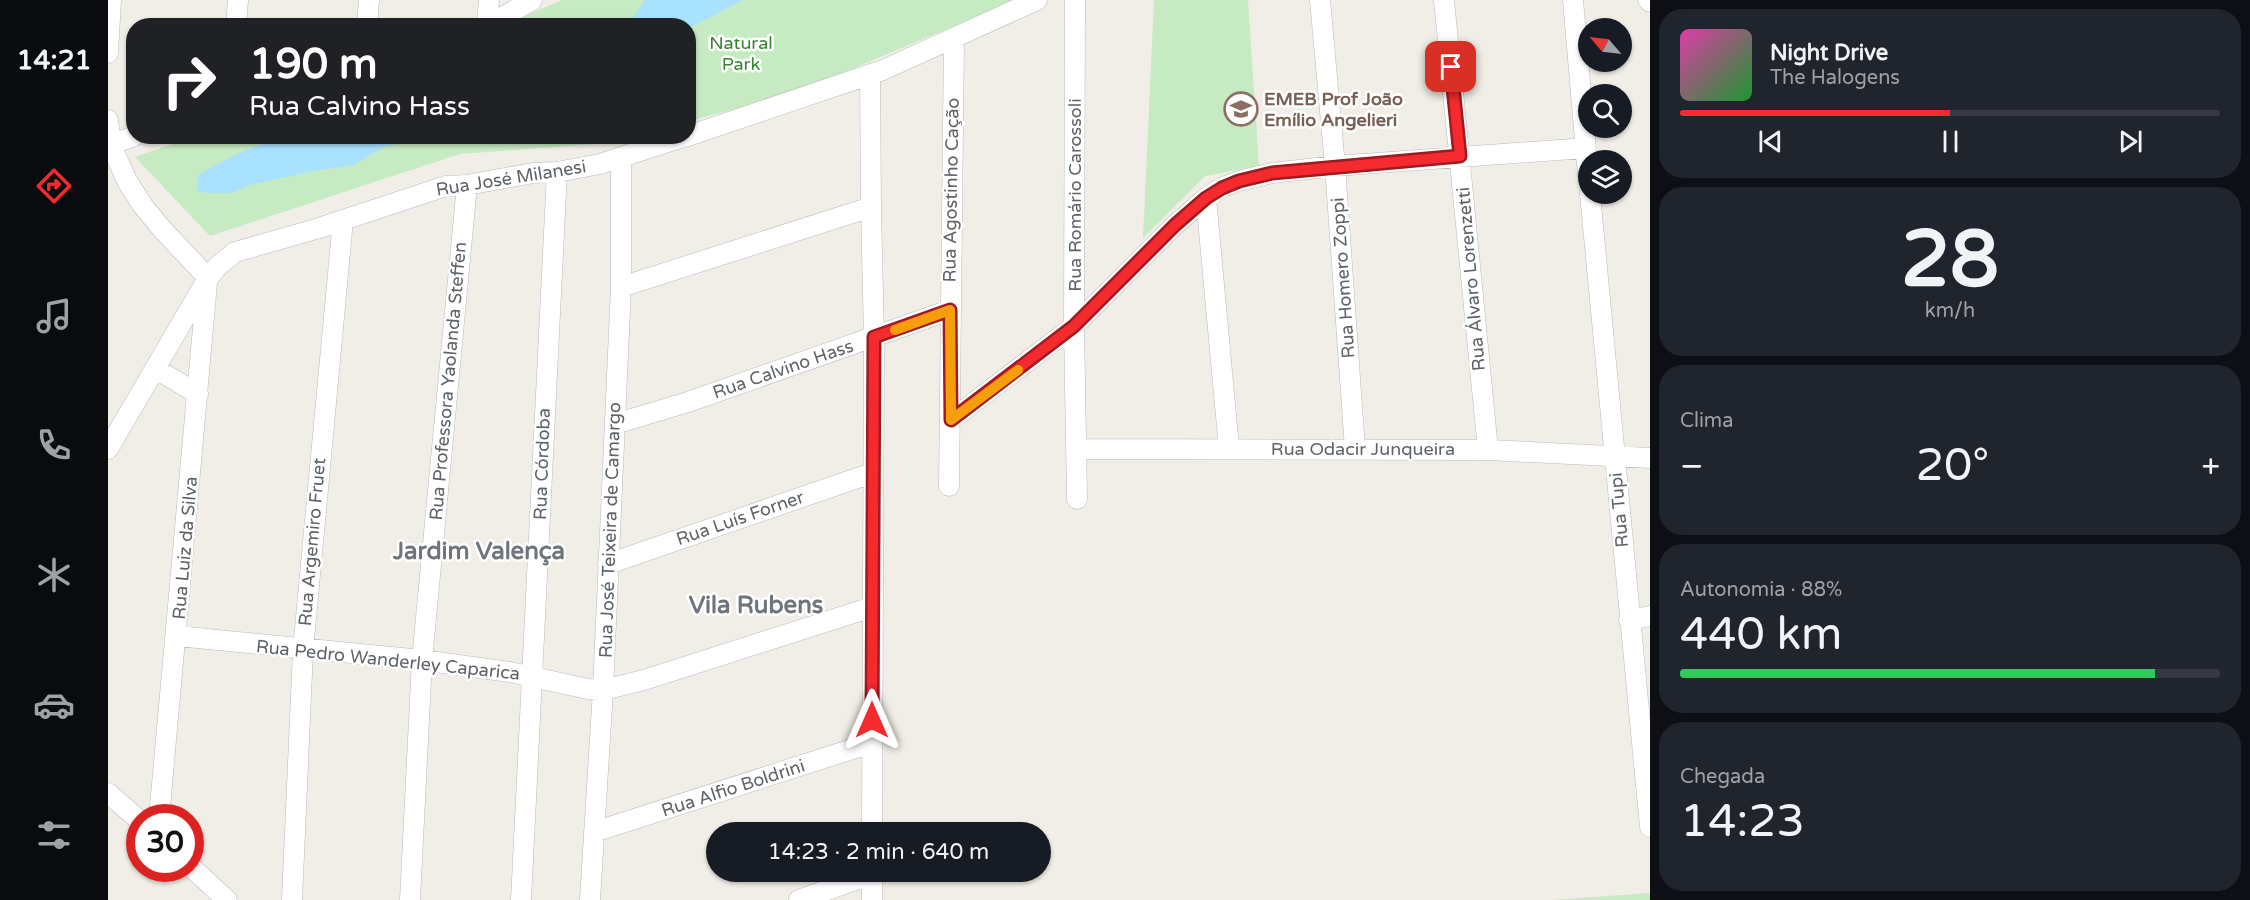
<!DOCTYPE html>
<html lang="pt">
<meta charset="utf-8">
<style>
:root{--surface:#171b24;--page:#20242c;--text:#f1f3f6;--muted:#9ea1a6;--line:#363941;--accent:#f42a2f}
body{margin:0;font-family:"Varela Round",sans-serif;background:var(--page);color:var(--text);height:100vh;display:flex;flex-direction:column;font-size:22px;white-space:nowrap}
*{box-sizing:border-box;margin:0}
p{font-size:20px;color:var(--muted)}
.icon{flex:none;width:33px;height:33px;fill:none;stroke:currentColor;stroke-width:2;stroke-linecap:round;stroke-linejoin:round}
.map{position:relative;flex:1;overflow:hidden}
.side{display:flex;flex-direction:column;gap:9px;padding:9px;background:#0d0f14;width:600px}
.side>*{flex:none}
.hud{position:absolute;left:18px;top:18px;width:570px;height:126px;border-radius:24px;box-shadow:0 2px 4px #0004;background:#202124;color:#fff;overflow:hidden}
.needle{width:39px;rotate:298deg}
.buttons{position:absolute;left:1470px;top:18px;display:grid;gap:12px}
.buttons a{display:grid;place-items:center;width:54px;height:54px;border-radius:50%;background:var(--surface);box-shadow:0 2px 4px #0004;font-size:30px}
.speed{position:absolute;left:18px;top:804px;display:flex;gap:12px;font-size:30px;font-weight:700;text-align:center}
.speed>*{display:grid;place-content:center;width:78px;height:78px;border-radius:50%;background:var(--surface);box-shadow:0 2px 4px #0004;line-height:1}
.speed .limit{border:9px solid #d22;background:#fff;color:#111}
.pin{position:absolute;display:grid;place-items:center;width:51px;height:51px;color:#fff;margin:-26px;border-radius:12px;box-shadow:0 3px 9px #0006}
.me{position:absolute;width:66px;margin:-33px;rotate:0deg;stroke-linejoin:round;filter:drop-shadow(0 0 4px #0008)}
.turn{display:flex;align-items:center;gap:21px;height:126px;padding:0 24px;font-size:27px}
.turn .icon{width:78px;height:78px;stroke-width:2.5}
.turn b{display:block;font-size:42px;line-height:51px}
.big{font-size:45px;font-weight:600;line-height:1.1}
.side .tile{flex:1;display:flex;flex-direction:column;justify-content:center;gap:9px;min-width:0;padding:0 21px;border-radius:24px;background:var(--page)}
.side .dial{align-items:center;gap:0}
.dial b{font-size:78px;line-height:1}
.song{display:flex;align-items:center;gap:18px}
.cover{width:72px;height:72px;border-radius:9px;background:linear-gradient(135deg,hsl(320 70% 55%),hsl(130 70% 35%))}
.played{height:6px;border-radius:3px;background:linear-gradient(90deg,var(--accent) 50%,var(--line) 50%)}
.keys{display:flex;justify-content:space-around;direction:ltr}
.heat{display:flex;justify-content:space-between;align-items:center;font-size:33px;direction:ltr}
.charge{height:9px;border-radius:4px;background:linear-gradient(90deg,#34c759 88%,var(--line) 0)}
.trip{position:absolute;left:598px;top:822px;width:345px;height:60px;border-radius:30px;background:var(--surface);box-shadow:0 2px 4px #0004;font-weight:600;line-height:60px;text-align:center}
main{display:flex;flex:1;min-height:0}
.tab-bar{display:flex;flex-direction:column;width:108px;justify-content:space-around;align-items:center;background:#090b0e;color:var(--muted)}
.tab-bar .icon{width:42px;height:42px}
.tab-bar .on{color:var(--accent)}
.tab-bar b{font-size:27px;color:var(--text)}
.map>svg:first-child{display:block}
.green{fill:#c6eac2}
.water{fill:#a9e2ff}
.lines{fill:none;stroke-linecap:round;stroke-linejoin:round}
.minor-casing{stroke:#b7babe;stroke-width:21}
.minor{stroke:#fff;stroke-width:20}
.route-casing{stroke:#9f1b1f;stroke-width:15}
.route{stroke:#f42a2f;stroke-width:10}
.slow{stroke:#f59e0b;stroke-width:10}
.labels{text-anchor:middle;stroke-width:5;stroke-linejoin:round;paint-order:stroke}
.park-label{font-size:18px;fill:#348530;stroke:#fff}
.education-label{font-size:18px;font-weight:bold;fill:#785e54;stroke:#fff;text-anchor:start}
.street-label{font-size:18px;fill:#5e6368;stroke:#fff}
.district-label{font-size:24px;font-weight:bold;fill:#6f757a;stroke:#fff}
</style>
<main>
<nav class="tab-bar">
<b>14:21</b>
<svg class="icon on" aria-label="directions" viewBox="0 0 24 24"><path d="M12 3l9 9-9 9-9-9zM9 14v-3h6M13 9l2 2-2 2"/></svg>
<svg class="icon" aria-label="music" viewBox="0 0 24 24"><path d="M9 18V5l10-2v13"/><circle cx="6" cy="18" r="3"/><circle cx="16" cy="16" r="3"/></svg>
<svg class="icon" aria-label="phone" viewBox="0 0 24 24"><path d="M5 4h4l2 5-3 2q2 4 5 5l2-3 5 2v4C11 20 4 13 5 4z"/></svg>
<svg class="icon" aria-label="climate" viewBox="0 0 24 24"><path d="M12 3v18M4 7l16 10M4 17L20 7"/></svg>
<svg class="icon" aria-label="car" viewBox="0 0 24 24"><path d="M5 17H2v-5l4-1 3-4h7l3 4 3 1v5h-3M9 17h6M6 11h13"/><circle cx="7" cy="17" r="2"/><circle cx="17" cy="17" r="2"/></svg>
<svg class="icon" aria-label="filters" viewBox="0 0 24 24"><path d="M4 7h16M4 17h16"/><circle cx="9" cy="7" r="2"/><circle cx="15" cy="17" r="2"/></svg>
</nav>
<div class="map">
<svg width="1542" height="900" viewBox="0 0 1542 900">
<rect width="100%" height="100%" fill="#f1eee7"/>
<path class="green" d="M 454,0 L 907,0 L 744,69 L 650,103 L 581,121 L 580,26 L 393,26 Z
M 1046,0 L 1140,0 L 1151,166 L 1097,176 L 1035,238 Z
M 88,136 L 524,137 L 500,143 L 352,154 L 102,236 L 27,157 Z
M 1542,893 L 1542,900 L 1444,900 Z"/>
<path class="water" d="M 537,0 L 635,0 L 581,28 L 580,26 L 523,25 L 524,19 Z
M 175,136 L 340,136 L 340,137 L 278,146 L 245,165 L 205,171 L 142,185 L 122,193 L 98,193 L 88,190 L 91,174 L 131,153 Z"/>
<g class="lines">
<defs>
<path id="minor" d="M 967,0 L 966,326 L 969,499
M 1212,0 L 1227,166 L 1247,449
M 1336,0 L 1380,450
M 1465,0 L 1480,176
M 1540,0 L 1542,2
M 379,25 L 381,0
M 128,26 L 130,0
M 259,26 L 261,0
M 379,26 L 424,0
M 0,53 L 3,0
M 762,75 L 763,207 L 766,337 L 764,832
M 0,120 L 3,145 L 19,181 L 35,206 L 54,229 L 100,278
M 580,136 L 775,70 L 929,0
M 0,146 L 26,136
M 1482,194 L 1542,827
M 1098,198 L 1121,448
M 513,287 L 763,207
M 48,369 L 90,394
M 843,420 L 966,326 L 1067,225 L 1098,198 L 1115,187 L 1131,181 L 1164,173 L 1227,166 L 1478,148
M 507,424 L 580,402 L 842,310
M 0,449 L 100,278 L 110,266 L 127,252 L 208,229 L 338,186 L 359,185 L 425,173 L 449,172 L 492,164 L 578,136
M 968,449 L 1380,450 L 1542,458
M 841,486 L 846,39
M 500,564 L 764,473
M 1521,620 L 1542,616
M 69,636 L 314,660 L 402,672 L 480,689 L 495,690 L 536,680 L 764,607
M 0,793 L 32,821
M 51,818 L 99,283
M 486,832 L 763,743
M 82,866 L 119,900
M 184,900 L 195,650 L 235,220
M 302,900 L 314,660 L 359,185
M 413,900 L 449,172
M 482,900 L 495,690 L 513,287 L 513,159
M 691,900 L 764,874
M 764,900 L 764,872"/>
</defs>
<use href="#minor" class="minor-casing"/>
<use href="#minor" class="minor"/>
</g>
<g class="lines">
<defs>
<path id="route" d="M 764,720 L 766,337 L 842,310 L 843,420 L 966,326 L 1067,225 L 1098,198 L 1114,188 L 1131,181 L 1164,173 L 1352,156 L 1343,67"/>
</defs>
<use href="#route" class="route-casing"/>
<use href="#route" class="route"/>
<path class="slow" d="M 787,330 L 842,310 L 843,420 L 910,370"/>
</g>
<defs>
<symbol id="school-ring" viewBox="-11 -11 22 22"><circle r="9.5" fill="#fff" stroke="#8d6e63" stroke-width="1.5"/><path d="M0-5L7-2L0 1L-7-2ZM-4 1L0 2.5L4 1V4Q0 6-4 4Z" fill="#8d6e63"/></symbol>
</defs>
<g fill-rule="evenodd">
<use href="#school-ring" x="1114" y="90" width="38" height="38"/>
</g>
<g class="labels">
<g class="park-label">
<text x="633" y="49">Natural<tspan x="633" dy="21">Park</tspan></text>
</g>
<g class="education-label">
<text x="1156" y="105">EMEB Prof João<tspan x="1156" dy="21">Emílio Angelieri</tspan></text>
</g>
<g class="street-label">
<text transform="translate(403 178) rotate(-9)" y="6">Rua José Milanesi</text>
<text transform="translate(843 190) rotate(-89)" y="6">Rua Agostinho Cação</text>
<text transform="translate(967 195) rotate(-90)" y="6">Rua Romário Carossoli</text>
<text transform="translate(1235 278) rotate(-94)" y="6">Rua Homero Zoppi</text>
<text transform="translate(1363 279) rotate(-95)" y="6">Rua Álvaro Lorenzetti</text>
<text transform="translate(675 369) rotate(-19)" y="6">Rua Calvino Hass</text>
<text transform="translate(340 381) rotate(-85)" y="6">Rua Professora Yaolanda Steffen</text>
<text x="1255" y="455">Rua Odacir Junqueira</text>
<text transform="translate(434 464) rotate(-88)" y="6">Rua Córdoba</text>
<text transform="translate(1511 510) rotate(-95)" y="6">Rua Tupi</text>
<text transform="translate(632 518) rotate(-19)" y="6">Rua Luís Forner</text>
<text transform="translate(502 530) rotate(-88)" y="6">Rua José Teixeira de Camargo</text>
<text transform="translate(204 542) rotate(-85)" y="6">Rua Argemiro Fruet</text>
<text transform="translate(77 548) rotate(-85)" y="6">Rua Luiz da Silva</text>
<text transform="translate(280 660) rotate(6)" y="6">Rua Pedro Wanderley Caparica</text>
<text transform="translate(625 788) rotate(-18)" y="6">Rua Alfio Boldrini</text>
</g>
<g class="district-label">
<text x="371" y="559">Jardim Valença</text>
<text x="648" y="613">Vila Rubens</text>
</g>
</g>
</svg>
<div class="buttons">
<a><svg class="needle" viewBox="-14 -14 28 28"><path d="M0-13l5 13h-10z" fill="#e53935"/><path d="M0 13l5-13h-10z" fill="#9ea1a6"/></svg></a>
<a><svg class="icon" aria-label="search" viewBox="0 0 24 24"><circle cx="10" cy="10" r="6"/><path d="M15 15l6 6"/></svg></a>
<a><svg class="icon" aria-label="layers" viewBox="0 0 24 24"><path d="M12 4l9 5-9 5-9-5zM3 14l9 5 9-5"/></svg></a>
</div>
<div class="speed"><div class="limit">30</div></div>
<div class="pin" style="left:1343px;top:67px;background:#d93025"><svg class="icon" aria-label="arrive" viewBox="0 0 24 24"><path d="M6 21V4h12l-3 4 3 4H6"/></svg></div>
<svg class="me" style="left:764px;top:720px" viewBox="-20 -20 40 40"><path d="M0-17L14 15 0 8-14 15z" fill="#f42a2f" stroke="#fff" stroke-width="4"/></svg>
<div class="trip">14:23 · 2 min · 640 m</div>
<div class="hud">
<div class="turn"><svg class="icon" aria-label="right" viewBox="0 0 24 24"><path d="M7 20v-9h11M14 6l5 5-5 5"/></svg><div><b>190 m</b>Rua Calvino Hass</div></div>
</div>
</div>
<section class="side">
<div class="tile">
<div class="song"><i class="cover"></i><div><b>Night Drive</b><p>The Halogens</p></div></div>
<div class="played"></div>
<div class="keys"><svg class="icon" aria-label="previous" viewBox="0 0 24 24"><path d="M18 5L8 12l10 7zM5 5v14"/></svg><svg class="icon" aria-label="pause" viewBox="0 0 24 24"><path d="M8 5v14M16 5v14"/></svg><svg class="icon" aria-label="next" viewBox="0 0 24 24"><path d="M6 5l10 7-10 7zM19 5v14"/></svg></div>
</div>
<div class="tile dial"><b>28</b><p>km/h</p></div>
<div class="tile"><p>Clima</p>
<div class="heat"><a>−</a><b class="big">20°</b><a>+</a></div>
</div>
<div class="tile"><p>Autonomia · 88%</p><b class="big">440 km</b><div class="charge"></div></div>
<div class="tile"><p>Chegada</p><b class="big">14:23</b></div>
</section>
</main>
